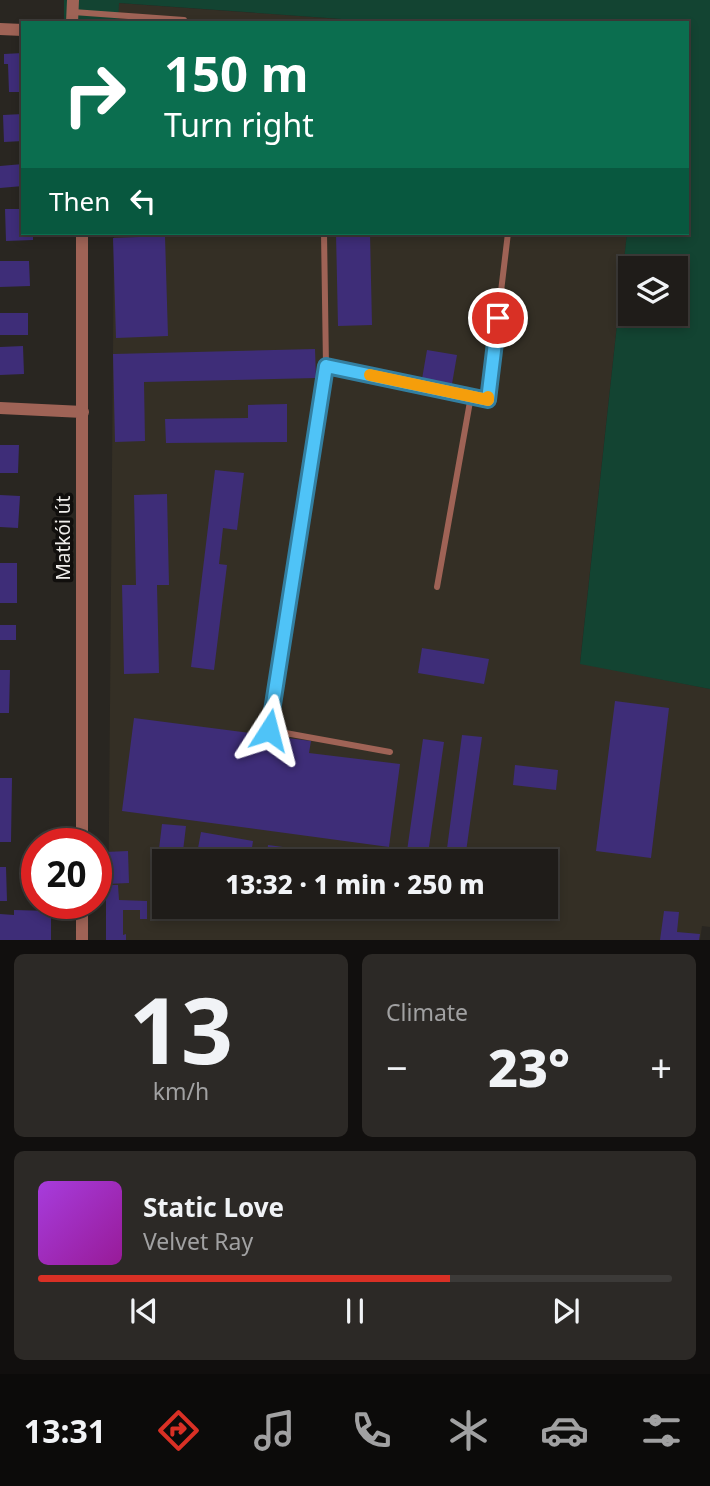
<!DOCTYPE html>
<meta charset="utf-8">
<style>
:root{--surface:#1f1c19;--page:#2c2926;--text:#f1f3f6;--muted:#a1a1a2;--line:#3c3a38;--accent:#d93025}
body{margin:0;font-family:"Noto Sans",sans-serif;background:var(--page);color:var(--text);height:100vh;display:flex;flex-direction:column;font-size:26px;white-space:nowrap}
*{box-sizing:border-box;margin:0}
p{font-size:23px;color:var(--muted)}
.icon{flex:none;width:38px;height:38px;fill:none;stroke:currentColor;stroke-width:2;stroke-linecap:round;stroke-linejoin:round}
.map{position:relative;height:940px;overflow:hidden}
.panel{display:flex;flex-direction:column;gap:14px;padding:14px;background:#110f0e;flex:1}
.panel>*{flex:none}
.banner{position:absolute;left:21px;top:21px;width:668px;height:214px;border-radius:0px;box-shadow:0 4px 10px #0003,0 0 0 2px var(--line);background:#0b6e4f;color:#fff;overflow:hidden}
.controls{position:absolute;left:618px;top:256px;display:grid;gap:14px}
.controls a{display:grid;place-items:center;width:70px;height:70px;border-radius:0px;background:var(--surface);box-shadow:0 4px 10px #0003,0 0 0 2px var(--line);font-size:35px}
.speed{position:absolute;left:21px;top:828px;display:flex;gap:14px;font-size:35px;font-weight:700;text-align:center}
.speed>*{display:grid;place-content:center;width:91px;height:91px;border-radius:50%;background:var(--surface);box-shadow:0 4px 10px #0003,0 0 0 2px var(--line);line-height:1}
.speed .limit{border:10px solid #d22;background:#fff;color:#111}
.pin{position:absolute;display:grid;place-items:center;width:60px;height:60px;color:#fff;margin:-30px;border:4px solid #fff;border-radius:50%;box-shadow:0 2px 7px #0007}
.me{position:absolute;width:77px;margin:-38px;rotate:9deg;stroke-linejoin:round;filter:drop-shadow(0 0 5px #0008)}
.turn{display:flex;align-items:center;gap:24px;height:147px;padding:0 28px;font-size:32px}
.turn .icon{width:91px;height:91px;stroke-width:2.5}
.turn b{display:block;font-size:49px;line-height:60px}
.then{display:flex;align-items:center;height:66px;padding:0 28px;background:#0003;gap:14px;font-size:26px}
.big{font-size:52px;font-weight:800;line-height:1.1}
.panel .tile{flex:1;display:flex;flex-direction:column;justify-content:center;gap:10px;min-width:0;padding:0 24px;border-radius:10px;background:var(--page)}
.panel .dial{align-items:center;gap:0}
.dial b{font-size:91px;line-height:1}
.song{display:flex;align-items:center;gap:21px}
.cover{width:84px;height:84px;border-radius:10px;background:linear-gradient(135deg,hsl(280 70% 55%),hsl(300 70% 35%))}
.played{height:7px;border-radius:4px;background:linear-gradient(90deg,var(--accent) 65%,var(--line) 65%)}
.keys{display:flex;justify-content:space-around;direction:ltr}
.heat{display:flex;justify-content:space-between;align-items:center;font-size:38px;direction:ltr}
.panel .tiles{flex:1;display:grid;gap:14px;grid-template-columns:1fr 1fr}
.tile:last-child{grid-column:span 2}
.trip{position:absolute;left:152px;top:849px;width:406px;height:70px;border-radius:0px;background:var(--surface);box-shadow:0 4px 10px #0003,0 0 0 2px var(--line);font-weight:800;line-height:70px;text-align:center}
.tabs{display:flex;height:112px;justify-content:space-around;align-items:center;background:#0c0b0a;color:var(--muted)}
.tabs .icon{width:49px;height:49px}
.tabs .active{color:var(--accent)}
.tabs b{font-size:32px;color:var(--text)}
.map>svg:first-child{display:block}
.built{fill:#342f25;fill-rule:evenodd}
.green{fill:#134432;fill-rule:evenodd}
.building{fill:#3e2d78}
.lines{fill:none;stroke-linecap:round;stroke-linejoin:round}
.lane{stroke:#9f6356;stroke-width:6}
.street{stroke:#9f6356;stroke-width:12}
.route-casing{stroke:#337fa1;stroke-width:18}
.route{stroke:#4fc3f7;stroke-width:12}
.slow{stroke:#f59e0b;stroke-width:12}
.labels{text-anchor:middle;stroke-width:7;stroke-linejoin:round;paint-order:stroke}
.street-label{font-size:19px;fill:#f0eeeb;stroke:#110f0d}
</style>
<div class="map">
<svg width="710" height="940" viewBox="0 0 710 940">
<rect width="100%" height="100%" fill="#292621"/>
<path class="built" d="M 118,3 L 397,23 L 118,23 Z
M 114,233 L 627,233 L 580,663 L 710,689 L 710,927 L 702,926 L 700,940 L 108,940 ZM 164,861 L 546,861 L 546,906 L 164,906 Z"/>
<path class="green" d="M 64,0 L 710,0 L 710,689 L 580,664 L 627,233 L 688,233 L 688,23 L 397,23 L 119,3 L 118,23 L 64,23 ZM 630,268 L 676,268 L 676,313 L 630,313 Z"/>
<path class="building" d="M 23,53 L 23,92 L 9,92 L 8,64 L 4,64 L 4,54 Z
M 23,114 L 23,141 L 4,142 L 3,115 Z
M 23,164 L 23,186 L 0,188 L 0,166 Z
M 5,209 L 23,209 L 23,233 L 33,233 L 33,240 L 6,241 Z
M 336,233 L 370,233 L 372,325 L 338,326 Z
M 165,236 L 168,336 L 116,338 L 113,238 Z
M 0,261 L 29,261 L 30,286 L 0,287 Z
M 0,313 L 28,313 L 28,335 L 0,335 Z
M 23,346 L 24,374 L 0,375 L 0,347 Z
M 315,349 L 316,378 L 144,382 L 145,441 L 115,442 L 113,354 Z
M 427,350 L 457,355 L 452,384 L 422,379 Z
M 287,404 L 287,442 L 166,443 L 165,419 L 248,418 L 248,405 Z
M 0,445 L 19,445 L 18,473 L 0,473 Z
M 215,470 L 244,473 L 237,530 L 223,528 L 219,564 L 227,565 L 214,670 L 191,667 Z
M 167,494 L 169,585 L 157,585 L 159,673 L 124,674 L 122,585 L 136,585 L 134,495 Z
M 0,495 L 20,496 L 18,528 L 0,527 Z
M 0,563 L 17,563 L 17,603 L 0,603 Z
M 0,625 L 16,625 L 16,640 L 0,640 Z
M 422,648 L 489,659 L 484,684 L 418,673 Z
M 0,670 L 10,670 L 9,713 L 0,713 Z
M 615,701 L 669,708 L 651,858 L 596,851 Z
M 134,718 L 311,741 L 309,753 L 400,764 L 389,847 L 122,811 Z
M 462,735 L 482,737 L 465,859 L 446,856 Z
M 423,739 L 444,742 L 428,854 L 407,851 Z
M 515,765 L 558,770 L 556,790 L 513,785 Z
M 0,778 L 12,778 L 11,842 L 0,842 Z
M 162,824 L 186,826 L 183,851 L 159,849 Z
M 201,832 L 253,841 L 250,861 L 196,859 Z
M 268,845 L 373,859 L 373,861 L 266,861 Z
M 128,851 L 129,883 L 106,884 L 105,852 Z
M 0,867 L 6,867 L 7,901 L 0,901 Z
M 106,885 L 118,885 L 119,900 L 147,901 L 147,919 L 140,919 L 140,910 L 123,910 L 123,935 L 126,934 L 126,940 L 106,940 Z
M 322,906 L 401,906 L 399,919 Z
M 14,910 L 51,911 L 51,940 L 0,940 L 0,914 L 14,915 Z
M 664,911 L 679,912 L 677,932 L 700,934 L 699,940 L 660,940 Z"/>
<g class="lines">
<path class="lane" d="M 73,12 L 184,20 L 184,23
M 324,233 L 326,366 L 269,730 L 390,752
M 326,366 L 488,400 L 508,233
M 437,587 L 471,396"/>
<path class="street" d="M 72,23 L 73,0
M 0,29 L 23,30
M 0,408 L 83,412
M 82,844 L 82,233
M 82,903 L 82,940"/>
</g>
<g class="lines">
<defs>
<path id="route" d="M 269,730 L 326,366 L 488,400 L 498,318"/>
</defs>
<use href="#route" class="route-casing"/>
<use href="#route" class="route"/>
<path class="slow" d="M 370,375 L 488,400 L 488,397"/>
</g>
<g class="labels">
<g class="street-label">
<text transform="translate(63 538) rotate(-90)" y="7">Matkói út</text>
</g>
</g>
</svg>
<div class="controls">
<a><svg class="icon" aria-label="layers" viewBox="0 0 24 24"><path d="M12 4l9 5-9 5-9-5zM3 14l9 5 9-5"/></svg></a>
</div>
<div class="speed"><div class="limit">20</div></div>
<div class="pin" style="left:498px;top:318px;background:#d93025"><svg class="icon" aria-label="arrive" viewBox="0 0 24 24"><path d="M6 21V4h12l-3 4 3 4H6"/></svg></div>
<svg class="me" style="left:269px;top:730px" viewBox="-20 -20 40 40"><path d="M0-17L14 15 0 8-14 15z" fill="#4fc3f7" stroke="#fff" stroke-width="4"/></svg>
<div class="trip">13:32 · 1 min · 250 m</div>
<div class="banner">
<div class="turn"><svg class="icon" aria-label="right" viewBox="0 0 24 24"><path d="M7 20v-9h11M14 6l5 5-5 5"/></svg><div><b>150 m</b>Turn right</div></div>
<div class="then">Then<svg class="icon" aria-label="left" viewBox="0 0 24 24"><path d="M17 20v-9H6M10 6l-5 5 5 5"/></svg></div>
</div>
</div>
<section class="panel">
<div class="tiles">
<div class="tile dial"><b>13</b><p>km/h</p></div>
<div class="tile"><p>Climate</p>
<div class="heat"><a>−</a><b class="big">23°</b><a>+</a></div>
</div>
<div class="tile">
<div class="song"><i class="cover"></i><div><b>Static Love</b><p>Velvet Ray</p></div></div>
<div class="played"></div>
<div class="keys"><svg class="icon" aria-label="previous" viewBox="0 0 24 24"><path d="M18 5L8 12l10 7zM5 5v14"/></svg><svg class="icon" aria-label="pause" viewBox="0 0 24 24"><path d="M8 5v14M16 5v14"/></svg><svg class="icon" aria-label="next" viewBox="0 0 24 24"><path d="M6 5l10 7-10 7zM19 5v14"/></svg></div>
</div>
</div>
</section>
<nav class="tabs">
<b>13:31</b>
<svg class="icon active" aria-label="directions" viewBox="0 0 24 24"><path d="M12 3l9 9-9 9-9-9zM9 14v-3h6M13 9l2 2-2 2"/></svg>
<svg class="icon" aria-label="music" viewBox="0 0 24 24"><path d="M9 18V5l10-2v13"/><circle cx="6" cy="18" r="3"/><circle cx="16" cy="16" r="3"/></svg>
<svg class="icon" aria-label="phone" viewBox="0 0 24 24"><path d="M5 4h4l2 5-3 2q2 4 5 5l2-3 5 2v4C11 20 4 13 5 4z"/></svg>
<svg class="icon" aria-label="climate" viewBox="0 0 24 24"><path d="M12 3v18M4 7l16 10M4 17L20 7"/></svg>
<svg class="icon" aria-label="car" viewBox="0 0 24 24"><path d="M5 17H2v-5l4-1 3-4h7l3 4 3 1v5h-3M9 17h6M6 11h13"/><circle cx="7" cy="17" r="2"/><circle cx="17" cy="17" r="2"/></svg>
<svg class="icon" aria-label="filters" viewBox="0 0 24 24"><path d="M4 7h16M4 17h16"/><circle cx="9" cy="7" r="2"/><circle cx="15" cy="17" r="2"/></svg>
</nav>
